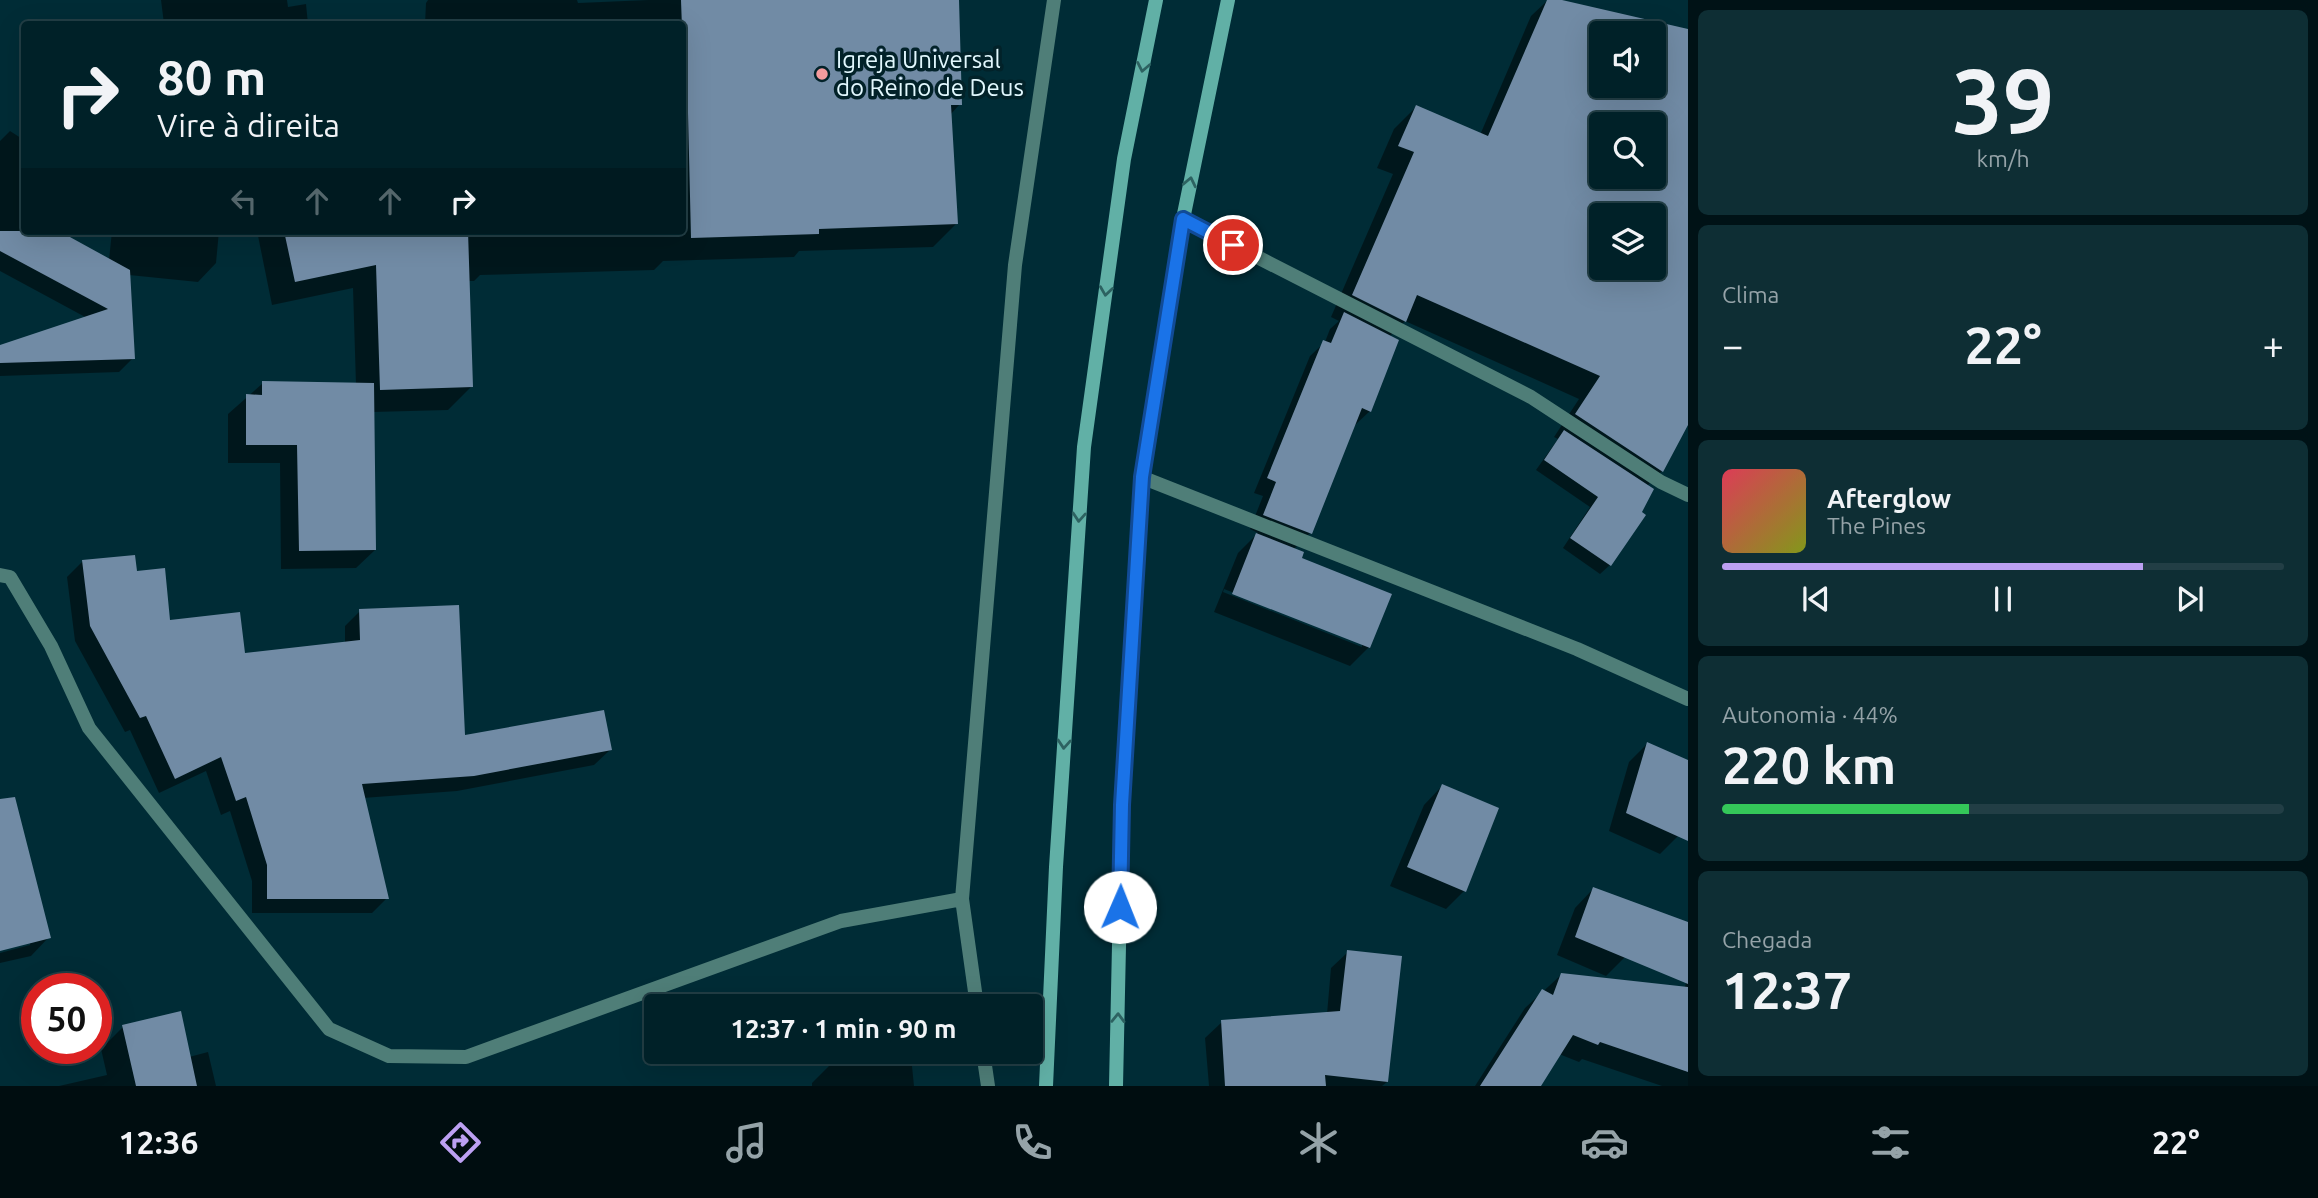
<!DOCTYPE html>
<html lang="pt">
<meta charset="utf-8">
<style>
:root{--surface:#002128;--page:#0e2e34;--text:#f1f3f6;--muted:#95a3a8;--line:#223e45;--accent:#bca0f2}
body{margin:0;font-family:Ubuntu,sans-serif;background:var(--page);color:var(--text);height:100vh;display:flex;flex-direction:column;font-size:26px;white-space:nowrap}
*{box-sizing:border-box;margin:0}
p{font-size:23px;color:var(--muted)}
.icon{flex:none;width:38px;height:38px;fill:none;stroke:currentColor;stroke-width:2;stroke-linecap:round;stroke-linejoin:round}
.map{position:relative;flex:1;overflow:hidden}
.drawer{display:flex;flex-direction:column;gap:10px;padding:10px;background:#001216;width:630px}
.drawer>*{flex:none}
.top-card{position:absolute;left:21px;top:21px;width:665px;height:214px;border-radius:7px;box-shadow:0 7px 28px #0002,0 0 0 2px var(--line);background:#002128;color:var(--text);overflow:hidden}
.buttons{position:absolute;left:1589px;top:21px;display:grid;gap:14px}
.buttons a{display:grid;place-items:center;width:77px;height:77px;border-radius:7px;background:var(--surface);box-shadow:0 7px 28px #0002,0 0 0 2px var(--line);font-size:35px}
.speed{position:absolute;left:21px;top:973px;display:flex;gap:14px;font-size:35px;font-weight:700;text-align:center}
.speed>*{display:grid;place-content:center;width:91px;height:91px;border-radius:50%;background:var(--surface);box-shadow:0 7px 28px #0002,0 0 0 2px var(--line);line-height:1}
.speed .limit{border:10px solid #d22;background:#fff;color:#111}
.pin{position:absolute;display:grid;place-items:center;width:60px;height:60px;color:#fff;margin:-30px;border:4px solid #fff;border-radius:50%;box-shadow:0 2px 7px #0007}
.me{position:absolute;width:77px;margin:-38px;rotate:1deg;stroke-linejoin:round;filter:drop-shadow(0 0 5px #0008)}
.turn{display:flex;align-items:center;gap:24px;height:147px;padding:0 21px;font-size:32px}
.turn .icon{width:91px;height:91px;stroke-width:2.5}
.turn b{display:block;font-size:49px;line-height:60px}
.lanes{display:flex;align-items:center;height:66px;padding:0 21px;background:#0003;justify-content:center;gap:35px;direction:ltr}
.lanes .off{opacity:.35}
.big{font-size:52px;font-weight:700;line-height:1.1}
.drawer .card{flex:1;display:flex;flex-direction:column;justify-content:center;gap:10px;min-width:0;padding:0 24px;border-radius:10px;background:var(--page)}
.drawer .dial{align-items:center;gap:0}
.dial b{font-size:91px;line-height:1}
.song{display:flex;align-items:center;gap:21px}
.cover{width:84px;height:84px;border-radius:10px;background:linear-gradient(135deg,hsl(350 70% 55%),hsl(70 70% 35%))}
.played{height:7px;border-radius:4px;background:linear-gradient(90deg,var(--accent) 75%,var(--line) 75%)}
.keys{display:flex;justify-content:space-around;direction:ltr}
.heat{display:flex;justify-content:space-between;align-items:center;font-size:38px;direction:ltr}
.charge{height:10px;border-radius:5px;background:linear-gradient(90deg,#34c759 44%,var(--line) 0)}
.trip{position:absolute;left:644px;top:994px;width:399px;height:70px;border-radius:7px;background:var(--surface);box-shadow:0 7px 28px #0002,0 0 0 2px var(--line);font-weight:700;line-height:70px;text-align:center}
.tabs{display:flex;height:112px;justify-content:space-around;align-items:center;background:#000d10;color:var(--muted)}
.tabs .icon{width:49px;height:49px}
.tabs .selected{color:var(--accent)}
.tabs b{font-size:32px;color:var(--text)}
main{display:flex;flex:1;min-height:0}
.map>svg:first-child{display:block}
.shadow{fill:#0007;fill-rule:evenodd}
.building{fill:#718ba5;fill-rule:evenodd}
.lines{fill:none;stroke-linecap:round;stroke-linejoin:round}
.street{stroke:#4f7e78;stroke-width:14}
.secondary{stroke:#61b0a6;stroke-width:14}
.oneway{stroke:#2d6261}
.route-casing{stroke:#114b97;stroke-width:18}
.route{stroke:#1a73e8;stroke-width:12}
.poi-dot{fill:#f59b9e;stroke:#022229;stroke-width:2.5}
.labels{text-anchor:middle;stroke-width:7;stroke-linejoin:round;paint-order:stroke}
.poi-label{font-size:24px;fill:#e2f8fe;stroke:#022229;text-anchor:start}
</style>
<main>
<div class="map">
<svg width="1688" height="1086" viewBox="0 0 1688 1086">
<rect width="100%" height="100%" fill="#002c36"/>
<path class="shadow" d="M 161,0 L 287,0 L 288,7 L 306,4 L 308,24 L 164,24 Z
M 428,0 L 577,0 L 578,3 L 648,0 L 957,0 L 960,104 L 950,115 L 956,224 L 933,247 L 799,251 L 794,257 L 663,261 L 654,270 L 480,275 L 474,281 L 468,281 L 471,387 L 448,410 L 373,412 L 375,550 L 356,568 L 281,569 L 280,463 L 228,463 L 228,414 L 263,383 L 356,385 L 353,288 L 272,305 L 257,231 L 682,231 L 682,24 L 425,24 L 426,3 Z
M 1548,0 L 1688,31 L 1688,226 L 1517,161 L 1506,184 L 1601,235 L 1601,268 L 1654,268 L 1654,263 L 1688,281 L 1688,420 L 1662,471 L 1647,486 L 1610,565 L 1600,574 L 1563,548 L 1590,507 L 1536,470 L 1558,439 L 1554,437 L 1579,399 L 1405,321 L 1389,337 L 1370,411 L 1355,425 L 1353,424 L 1310,533 L 1294,549 L 1369,647 L 1350,666 L 1214,612 L 1238,553 L 1258,533 L 1250,529 L 1263,496 L 1254,493 L 1310,356 L 1325,342 L 1330,329 L 1339,321 L 1331,317 L 1393,174 L 1377,168 L 1394,129 L 1416,107 L 1480,135 L 1531,16 ZM 1601,33 L 1654,33 L 1654,86 L 1601,86 ZM 1601,124 L 1654,124 L 1654,177 L 1601,177 ZM 1224,589 L 1362,643 L 1362,647 L 1223,592 Z
M 10,131 L 24,140 L 24,205 L 20,212 L 24,214 L 24,231 L 55,231 L 109,260 L 112,231 L 219,231 L 216,263 L 198,282 L 129,275 L 133,358 L 119,372 L 0,376 L 0,347 L 87,318 L 0,271 L 0,141 Z
M 83,561 L 135,573 L 169,622 L 244,655 L 345,644 L 345,626 L 360,611 L 463,737 L 610,750 L 594,765 L 457,791 L 363,798 L 387,898 L 372,913 L 252,913 L 252,881 L 230,811 L 221,815 L 206,771 L 159,793 L 130,730 L 125,732 L 75,641 L 67,577 Z
M 1647,744 L 1688,762 L 1688,814 L 1678,836 L 1660,854 L 1609,831 L 1629,762 Z
M 1442,786 L 1464,891 L 1446,909 L 1390,886 L 1424,805 Z
M 0,873 L 49,937 L 31,956 L 0,963 L 0,953 L 30,945 L 30,941 L 0,949 Z
M 1593,889 L 1625,957 L 1606,976 L 1557,955 L 1575,908 Z
M 1348,952 L 1387,1082 L 1382,1086 L 1209,1086 L 1205,1038 L 1222,1022 L 1327,1014 L 1331,968 Z
M 1561,975 L 1684,989 L 1688,978 L 1688,1086 L 1662,1086 L 1582,1059 L 1579,1062 L 1559,1054 L 1539,1086 L 1475,1086 L 1525,1008 Z
M 123,1027 L 189,1057 L 208,1052 L 216,1086 L 59,1086 L 107,1075 L 101,1049 Z
M 911,1056 L 914,1086 L 812,1086 L 812,1083 L 829,1066 Z"/>
<path class="building" d="M 681,0 L 959,0 L 962,105 L 951,105 L 958,224 L 819,229 L 819,234 L 691,238 L 688,113 L 685,113 Z
M 1547,0 L 1562,0 L 1688,29 L 1688,425 L 1663,472 L 1575,414 L 1600,376 L 1417,295 L 1406,322 L 1352,295 L 1414,152 L 1398,146 L 1416,105 L 1488,136 ZM 1601,33 L 1654,33 L 1654,86 L 1601,86 ZM 1601,124 L 1654,124 L 1654,177 L 1601,177 ZM 1601,215 L 1654,215 L 1654,268 L 1601,268 Z
M 0,231 L 59,231 L 130,270 L 135,359 L 0,363 L 0,345 L 108,309 L 0,251 Z
M 284,231 L 468,231 L 473,387 L 380,390 L 376,265 L 295,282 Z
M 1344,312 L 1399,340 L 1371,412 L 1362,408 L 1312,534 L 1263,515 L 1276,482 L 1267,478 L 1323,340 L 1331,343 Z
M 262,381 L 374,383 L 376,550 L 299,551 L 297,445 L 246,445 L 246,394 L 262,395 Z
M 1564,430 L 1654,489 L 1642,512 L 1646,515 L 1611,566 L 1570,538 L 1598,497 L 1544,460 Z
M 1256,533 L 1304,552 L 1302,558 L 1392,594 L 1370,648 L 1232,594 Z
M 135,555 L 137,571 L 165,568 L 170,620 L 240,612 L 245,653 L 360,640 L 359,609 L 459,605 L 465,735 L 604,710 L 612,750 L 474,776 L 362,784 L 389,899 L 267,899 L 267,865 L 246,797 L 236,801 L 221,757 L 175,779 L 146,716 L 140,718 L 90,626 L 82,560 Z
M 1647,742 L 1688,760 L 1688,841 L 1626,813 Z
M 1442,784 L 1499,808 L 1466,892 L 1407,867 Z
M 15,797 L 51,938 L 0,951 L 0,799 Z
M 1593,887 L 1688,922 L 1688,984 L 1575,937 Z
M 1347,950 L 1402,956 L 1388,1082 L 1325,1075 L 1326,1086 L 1225,1086 L 1221,1020 L 1340,1011 Z
M 1561,973 L 1688,987 L 1688,1072 L 1600,1042 L 1598,1045 L 1573,1035 L 1541,1086 L 1480,1086 L 1542,989 L 1553,995 Z
M 181,1011 L 197,1086 L 136,1086 L 122,1025 Z"/>
<g class="lines">
<path class="street" d="M 1183,219 L 1531,397 L 1661,482 L 1688,495
M 1141,477 L 1577,649 L 1688,699
M 0,575 L 10,577 L 51,646 L 89,728 L 329,1029 L 389,1056 L 466,1057 L 841,921 L 962,899
M 977,1006 L 962,899 L 1015,265 L 1054,0
M 983,1052 L 988,1086"/>
<path class="secondary" d="M 1046,1086 L 1056,867 L 1084,447 L 1124,159 L 1156,0
M 1116,1086 L 1122,805 L 1141,477 L 1183,219 L 1228,0"/>
</g>
<defs><path id="oneway-chevron" d="M-2-3.5L2.5 0L-2 3.5" fill="none" stroke-width="1.6" stroke-linecap="round" stroke-linejoin="round" transform="scale(1.75)"/></defs>
<g class="oneway">
<use href="#oneway-chevron" transform="translate(1143 67) rotate(101)"/>
<use href="#oneway-chevron" transform="translate(1190 182) rotate(-78)"/>
<use href="#oneway-chevron" transform="translate(1106 291) rotate(98)"/>
<use href="#oneway-chevron" transform="translate(1079 517) rotate(94)"/>
<use href="#oneway-chevron" transform="translate(1064 744) rotate(94)"/>
<use href="#oneway-chevron" transform="translate(1118 1018) rotate(-89)"/>
</g>
<g class="lines">
<defs>
<path id="route" d="M 1120,907 L 1122,805 L 1142,477 L 1183,219 L 1233,245"/>
</defs>
<use href="#route" class="route-casing"/>
<use href="#route" class="route"/>
</g>
<circle class="poi-dot" cx="822" cy="74" r="7"/>
<g class="labels">
<g class="poi-label">
<text x="836" y="68">Igreja Universal<tspan x="836" dy="28">do Reino de Deus</tspan></text>
</g>
</g>
</svg>
<div class="buttons">
<a><svg class="icon" aria-label="sound" viewBox="0 0 24 24"><path d="M4 9h4l5-4v14l-5-4H4zM17 9q2 3 0 6"/></svg></a>
<a><svg class="icon" aria-label="search" viewBox="0 0 24 24"><circle cx="10" cy="10" r="6"/><path d="M15 15l6 6"/></svg></a>
<a><svg class="icon" aria-label="layers" viewBox="0 0 24 24"><path d="M12 4l9 5-9 5-9-5zM3 14l9 5 9-5"/></svg></a>
</div>
<div class="speed"><div class="limit">50</div></div>
<div class="pin" style="left:1233px;top:245px;background:#d93025"><svg class="icon" aria-label="arrive" viewBox="0 0 24 24"><path d="M6 21V4h12l-3 4 3 4H6"/></svg></div>
<svg class="me" style="left:1120px;top:907px" viewBox="-20 -20 40 40"><circle r="19" fill="#fff"/><path d="M0-13L10 11 0 6-10 11z" fill="#1a73e8"/></svg>
<div class="trip">12:37 · 1 min · 90 m</div>
<div class="top-card">
<div class="turn"><svg class="icon" aria-label="right" viewBox="0 0 24 24"><path d="M7 20v-9h11M14 6l5 5-5 5"/></svg><div><b>80 m</b>Vire à direita</div></div>
<div class="lanes"><svg class="icon off" aria-label="left" viewBox="0 0 24 24"><path d="M17 20v-9H6M10 6l-5 5 5 5"/></svg><svg class="icon off" aria-label="ahead" viewBox="0 0 24 24"><path d="M12 20V5M6 11l6-6 6 6"/></svg><svg class="icon off" aria-label="ahead" viewBox="0 0 24 24"><path d="M12 20V5M6 11l6-6 6 6"/></svg><svg class="icon" aria-label="right" viewBox="0 0 24 24"><path d="M7 20v-9h11M14 6l5 5-5 5"/></svg></div>
</div>
</div>
<section class="drawer">
<div class="card dial"><b>39</b><p>km/h</p></div>
<div class="card"><p>Clima</p>
<div class="heat"><a>−</a><b class="big">22°</b><a>+</a></div>
</div>
<div class="card">
<div class="song"><i class="cover"></i><div><b>Afterglow</b><p>The Pines</p></div></div>
<div class="played"></div>
<div class="keys"><svg class="icon" aria-label="previous" viewBox="0 0 24 24"><path d="M18 5L8 12l10 7zM5 5v14"/></svg><svg class="icon" aria-label="pause" viewBox="0 0 24 24"><path d="M8 5v14M16 5v14"/></svg><svg class="icon" aria-label="next" viewBox="0 0 24 24"><path d="M6 5l10 7-10 7zM19 5v14"/></svg></div>
</div>
<div class="card"><p>Autonomia · 44%</p><b class="big">220 km</b><div class="charge"></div></div>
<div class="card"><p>Chegada</p><b class="big">12:37</b></div>
</section>
</main>
<nav class="tabs">
<b>12:36</b>
<svg class="icon selected" aria-label="directions" viewBox="0 0 24 24"><path d="M12 3l9 9-9 9-9-9zM9 14v-3h6M13 9l2 2-2 2"/></svg>
<svg class="icon" aria-label="music" viewBox="0 0 24 24"><path d="M9 18V5l10-2v13"/><circle cx="6" cy="18" r="3"/><circle cx="16" cy="16" r="3"/></svg>
<svg class="icon" aria-label="phone" viewBox="0 0 24 24"><path d="M5 4h4l2 5-3 2q2 4 5 5l2-3 5 2v4C11 20 4 13 5 4z"/></svg>
<svg class="icon" aria-label="climate" viewBox="0 0 24 24"><path d="M12 3v18M4 7l16 10M4 17L20 7"/></svg>
<svg class="icon" aria-label="car" viewBox="0 0 24 24"><path d="M5 17H2v-5l4-1 3-4h7l3 4 3 1v5h-3M9 17h6M6 11h13"/><circle cx="7" cy="17" r="2"/><circle cx="17" cy="17" r="2"/></svg>
<svg class="icon" aria-label="filters" viewBox="0 0 24 24"><path d="M4 7h16M4 17h16"/><circle cx="9" cy="7" r="2"/><circle cx="15" cy="17" r="2"/></svg>
<b>22°</b>
</nav>
